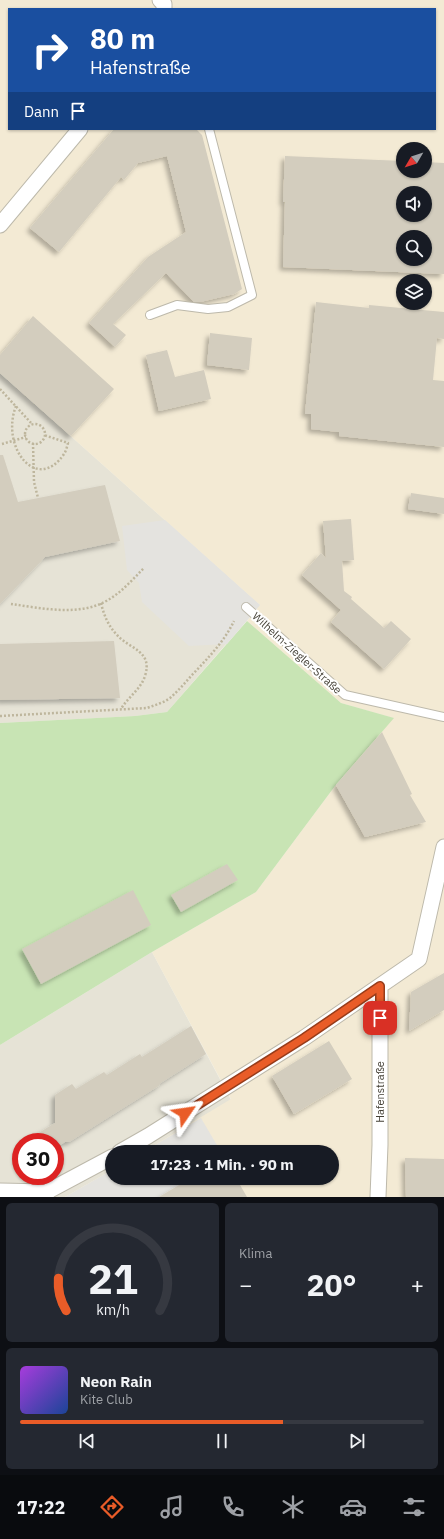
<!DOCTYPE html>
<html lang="de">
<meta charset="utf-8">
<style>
:root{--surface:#171b24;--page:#242831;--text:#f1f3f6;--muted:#9ea1a6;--line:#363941;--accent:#e95c28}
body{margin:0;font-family:"IBM Plex Sans",sans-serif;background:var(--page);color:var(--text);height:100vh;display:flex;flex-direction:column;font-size:15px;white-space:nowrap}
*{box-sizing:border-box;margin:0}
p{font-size:13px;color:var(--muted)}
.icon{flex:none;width:22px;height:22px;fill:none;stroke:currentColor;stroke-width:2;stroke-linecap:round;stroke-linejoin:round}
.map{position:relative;height:1197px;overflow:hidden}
.details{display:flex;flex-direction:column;gap:6px;padding:6px;background:#0d0f14;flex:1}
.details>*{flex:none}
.hud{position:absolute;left:8px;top:8px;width:428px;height:122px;border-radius:0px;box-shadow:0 1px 3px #0004;background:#1a4fa0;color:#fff;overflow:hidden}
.needle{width:26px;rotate:231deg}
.fabs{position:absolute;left:396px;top:142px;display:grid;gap:8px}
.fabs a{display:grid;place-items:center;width:36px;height:36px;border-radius:50%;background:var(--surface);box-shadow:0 1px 3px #0004;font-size:20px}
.speed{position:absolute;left:12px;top:1133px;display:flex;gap:8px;font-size:20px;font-weight:700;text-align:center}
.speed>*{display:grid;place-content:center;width:52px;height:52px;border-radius:50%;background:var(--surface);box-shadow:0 1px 3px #0004;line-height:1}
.speed .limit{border:6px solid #d22;background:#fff;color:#111}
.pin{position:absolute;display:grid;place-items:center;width:34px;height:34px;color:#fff;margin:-17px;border-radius:8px;box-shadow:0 2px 6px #0006}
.me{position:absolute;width:44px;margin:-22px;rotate:58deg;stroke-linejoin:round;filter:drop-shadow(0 0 3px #0008)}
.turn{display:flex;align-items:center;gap:14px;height:84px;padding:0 16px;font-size:18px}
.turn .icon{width:52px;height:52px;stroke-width:2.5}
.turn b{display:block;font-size:28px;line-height:34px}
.then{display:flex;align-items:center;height:38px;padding:0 16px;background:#0003;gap:8px;font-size:15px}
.big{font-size:30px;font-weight:700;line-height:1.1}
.details .tile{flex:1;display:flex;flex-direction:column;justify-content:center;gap:6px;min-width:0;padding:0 14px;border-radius:6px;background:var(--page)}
.details .dial{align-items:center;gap:0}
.dial svg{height:104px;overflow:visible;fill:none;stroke:var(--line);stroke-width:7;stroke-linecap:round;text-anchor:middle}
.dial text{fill:var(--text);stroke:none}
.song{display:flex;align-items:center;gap:12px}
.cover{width:48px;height:48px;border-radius:6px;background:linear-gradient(135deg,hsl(280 70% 55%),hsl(220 70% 35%))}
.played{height:4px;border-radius:2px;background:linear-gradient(90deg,var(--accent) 65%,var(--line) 65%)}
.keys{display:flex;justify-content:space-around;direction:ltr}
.heat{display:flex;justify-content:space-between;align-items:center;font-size:22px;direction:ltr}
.details .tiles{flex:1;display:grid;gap:6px;grid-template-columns:1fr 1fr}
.tile:last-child{grid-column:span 2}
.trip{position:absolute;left:105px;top:1145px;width:234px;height:40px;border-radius:20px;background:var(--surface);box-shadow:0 1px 3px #0004;font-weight:700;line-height:40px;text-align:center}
.tab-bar{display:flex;height:64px;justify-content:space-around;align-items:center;background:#090b0e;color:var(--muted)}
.tab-bar .icon{width:28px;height:28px}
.tab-bar .on{color:var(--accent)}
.tab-bar b{font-size:18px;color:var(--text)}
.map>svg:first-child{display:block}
.residential{fill:#e6e3d6;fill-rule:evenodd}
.commercial{fill:#f3ead4;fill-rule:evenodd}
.green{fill:#c8e4b4}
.parking{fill:#e4e3df}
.building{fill:#d3cdbe;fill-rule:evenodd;filter:url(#shadow)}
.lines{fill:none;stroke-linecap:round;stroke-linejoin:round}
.service-casing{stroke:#bdb9ab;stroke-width:10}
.minor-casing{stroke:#bdb9ab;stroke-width:17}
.path{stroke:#beb69d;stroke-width:2.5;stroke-dasharray:2 2;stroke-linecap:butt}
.service{stroke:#fff;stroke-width:8}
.minor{stroke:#fff;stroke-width:15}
.route-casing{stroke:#973c1a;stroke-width:10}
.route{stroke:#e95c28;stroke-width:7}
.labels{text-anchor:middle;stroke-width:4;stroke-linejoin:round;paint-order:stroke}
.street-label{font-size:11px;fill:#454137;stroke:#fff}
</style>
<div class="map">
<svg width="444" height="1197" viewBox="0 0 444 1197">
<defs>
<filter id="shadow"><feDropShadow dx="-3.5" dy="3.5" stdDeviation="2" flood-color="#0004"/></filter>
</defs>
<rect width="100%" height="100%" fill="#f2f1e8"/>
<path class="residential" d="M 0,373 L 260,605 L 167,712 L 135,716 L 0,723 Z
M 152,952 L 231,1100 L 143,1152 L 112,1152 L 112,1170 L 65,1197 L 0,1197 L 0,1045 ZM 21,1142 L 55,1142 L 55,1176 L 21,1176 Z"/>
<path class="commercial" d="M 0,0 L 444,0 L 444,1197 L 65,1197 L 112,1170 L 112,1178 L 332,1178 L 332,1152 L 143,1152 L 231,1099 L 152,952 L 256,892 L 335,786 L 393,718 L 341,703 L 247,621 L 260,605 L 0,373 ZM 9,9 L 435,9 L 435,129 L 9,129 ZM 403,149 L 425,149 L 425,171 L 403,171 ZM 403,193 L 425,193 L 425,215 L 403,215 ZM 403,237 L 425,237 L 425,259 L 403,259 ZM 403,281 L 425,281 L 425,303 L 403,303 Z"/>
<path class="green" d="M 247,621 L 341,703 L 394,718 L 335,786 L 256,892 L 152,952 L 0,1045 L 0,723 L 135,716 L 167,712 Z"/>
<path class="parking" d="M 165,520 L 260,605 L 227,644 L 189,646 L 142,602 L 139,583 L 127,570 L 122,526 Z
M 201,1118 L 221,1152 L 143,1152 Z
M 112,1170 L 112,1178 L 191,1178 L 159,1197 L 65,1197 Z"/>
<path class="building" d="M 114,129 L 196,129 L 202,135 L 242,289 L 234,294 L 200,302 L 194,302 L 166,273 L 113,324 L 126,335 L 115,347 L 89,323 L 148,257 L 186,232 L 167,156 L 138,163 L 124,180 L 121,177 L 59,252 L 30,228 Z
M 285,156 L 403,161 L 403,171 L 425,171 L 425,162 L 444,163 L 444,274 L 283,267 L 285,202 L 283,202 ZM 403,193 L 425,193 L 425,215 L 403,215 ZM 403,237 L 425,237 L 425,259 L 403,259 Z
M 316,302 L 369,308 L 369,305 L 444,312 L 444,339 L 437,338 L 433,380 L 444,381 L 444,447 L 339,436 L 339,432 L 311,429 L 311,414 L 305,414 Z
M 33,316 L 114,389 L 71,436 L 0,373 L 0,355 Z
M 210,333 L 252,338 L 249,370 L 207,365 Z
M 167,350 L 175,377 L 204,370 L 211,399 L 159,411 L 146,355 Z
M 0,455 L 3,455 L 18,502 L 105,485 L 120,541 L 45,557 L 0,604 Z
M 411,493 L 444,498 L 444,514 L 408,509 Z
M 351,519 L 354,560 L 342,561 L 344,591 L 352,597 L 351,599 L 384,628 L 391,621 L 411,639 L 384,669 L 331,622 L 341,610 L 302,575 L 321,553 L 326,558 L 323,521 Z
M 114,641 L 120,698 L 0,700 L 0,644 Z
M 382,732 L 412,794 L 410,795 L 426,822 L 365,837 L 336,785 Z
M 227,864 L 238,880 L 181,912 L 171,895 Z
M 133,890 L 151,925 L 41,984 L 22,949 Z
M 444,973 L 444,1010 L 409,1031 L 411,992 Z
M 191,1026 L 206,1054 L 159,1084 L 160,1085 L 69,1142 L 65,1142 L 55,1148 L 55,1142 L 24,1142 L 55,1123 L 55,1095 L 72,1084 L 76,1089 L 104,1072 L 107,1075 L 140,1054 L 142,1057 Z
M 329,1041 L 352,1079 L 294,1114 L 272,1076 Z
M 405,1158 L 444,1159 L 444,1197 L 406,1197 Z
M 191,1178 L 236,1178 L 247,1197 L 159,1197 Z"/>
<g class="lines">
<defs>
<path id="service" d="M 150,315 L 177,305 L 208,309 L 228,307 L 252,295 L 209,129
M 246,607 L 345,695 L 444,717"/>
<path id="minor" d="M 160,0 L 164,4 L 164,9
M 0,225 L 80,129
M 120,1152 L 148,1136 L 304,1038 L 419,959 L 444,847
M 0,1191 L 48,1192
M 37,1197 L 112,1157
M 378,1197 L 380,1145 L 380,986"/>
</defs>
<use href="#service" class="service-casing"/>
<use href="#minor" class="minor-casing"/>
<path class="path" d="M 0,389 L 32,424
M 16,406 C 0,447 37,494 64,454 C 66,451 67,447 68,443 L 44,435
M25 434a10 10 0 1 1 20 0a10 10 0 1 1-20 0Z
M 33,443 L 34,482 L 38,498
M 2,444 L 26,437
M 101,603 C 104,616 109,627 118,636 C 130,649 153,651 145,676 C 141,689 128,697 121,709
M 11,604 C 41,608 80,617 108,600 C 122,592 133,579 144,568
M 0,716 L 147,708 C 155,705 163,703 170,698 C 178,691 185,683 192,675 C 208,658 224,642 234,621"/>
<use href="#service" class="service"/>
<use href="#minor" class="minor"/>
</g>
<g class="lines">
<defs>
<path id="route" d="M 185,1113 L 304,1038 L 380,986 L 380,1018"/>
</defs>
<use href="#route" class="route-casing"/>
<use href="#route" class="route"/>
</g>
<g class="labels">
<g class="street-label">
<text transform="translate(297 653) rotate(42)" y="4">Wilhelm-Ziegler-Straße</text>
<text transform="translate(380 1092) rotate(-90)" y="4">Hafenstraße</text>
</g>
</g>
</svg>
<div class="fabs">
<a><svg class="needle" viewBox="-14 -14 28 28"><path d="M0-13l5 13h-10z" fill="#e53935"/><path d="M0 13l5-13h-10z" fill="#9ea1a6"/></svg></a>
<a><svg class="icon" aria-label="sound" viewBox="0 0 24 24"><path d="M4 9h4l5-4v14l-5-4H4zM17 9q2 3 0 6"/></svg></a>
<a><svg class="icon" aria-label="search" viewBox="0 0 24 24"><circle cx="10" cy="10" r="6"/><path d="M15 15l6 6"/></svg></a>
<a><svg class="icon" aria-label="layers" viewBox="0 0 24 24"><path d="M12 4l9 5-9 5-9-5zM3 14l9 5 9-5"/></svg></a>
</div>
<div class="speed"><div class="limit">30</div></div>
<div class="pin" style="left:380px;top:1018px;background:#d93025"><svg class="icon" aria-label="arrive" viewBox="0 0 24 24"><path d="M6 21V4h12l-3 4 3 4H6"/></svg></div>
<svg class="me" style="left:185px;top:1113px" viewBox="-20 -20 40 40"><path d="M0-17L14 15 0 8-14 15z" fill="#e95c28" stroke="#fff" stroke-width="4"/></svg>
<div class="trip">17:23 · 1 Min. · 90 m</div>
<div class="hud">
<div class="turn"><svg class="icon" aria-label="right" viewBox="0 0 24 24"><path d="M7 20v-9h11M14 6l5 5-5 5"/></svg><div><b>80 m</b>Hafenstraße</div></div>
<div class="then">Dann<svg class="icon" aria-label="arrive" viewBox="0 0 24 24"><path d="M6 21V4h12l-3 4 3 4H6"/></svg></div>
</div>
</div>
<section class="details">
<div class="tiles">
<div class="tile dial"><svg viewBox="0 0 100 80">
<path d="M14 69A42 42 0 1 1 86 69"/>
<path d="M14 69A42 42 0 0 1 8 44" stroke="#e95c28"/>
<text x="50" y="56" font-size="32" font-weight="700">21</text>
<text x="50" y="72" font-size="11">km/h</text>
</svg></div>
<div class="tile"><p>Klima</p>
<div class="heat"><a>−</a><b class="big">20°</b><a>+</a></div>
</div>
<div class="tile">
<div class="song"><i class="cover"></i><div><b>Neon Rain</b><p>Kite Club</p></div></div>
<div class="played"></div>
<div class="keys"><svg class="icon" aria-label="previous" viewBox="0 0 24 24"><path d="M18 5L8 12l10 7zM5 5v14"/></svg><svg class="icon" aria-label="pause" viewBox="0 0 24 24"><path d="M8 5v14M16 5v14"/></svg><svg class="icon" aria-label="next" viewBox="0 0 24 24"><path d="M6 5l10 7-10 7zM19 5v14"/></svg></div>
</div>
</div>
</section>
<nav class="tab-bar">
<b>17:22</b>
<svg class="icon on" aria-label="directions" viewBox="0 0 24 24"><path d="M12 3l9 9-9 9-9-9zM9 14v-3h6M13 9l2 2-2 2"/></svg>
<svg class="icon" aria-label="music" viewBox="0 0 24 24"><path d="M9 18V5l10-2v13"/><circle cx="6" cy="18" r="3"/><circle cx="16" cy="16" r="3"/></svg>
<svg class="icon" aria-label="phone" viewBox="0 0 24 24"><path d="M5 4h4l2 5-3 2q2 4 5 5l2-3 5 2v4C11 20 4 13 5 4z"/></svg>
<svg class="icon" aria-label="climate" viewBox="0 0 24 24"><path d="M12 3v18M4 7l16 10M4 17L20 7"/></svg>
<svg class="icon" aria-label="car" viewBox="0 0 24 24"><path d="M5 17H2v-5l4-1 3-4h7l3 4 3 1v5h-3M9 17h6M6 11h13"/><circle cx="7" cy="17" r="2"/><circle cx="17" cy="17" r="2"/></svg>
<svg class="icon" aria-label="filters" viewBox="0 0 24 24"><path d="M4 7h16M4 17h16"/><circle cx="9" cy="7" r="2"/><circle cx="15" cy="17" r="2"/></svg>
</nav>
